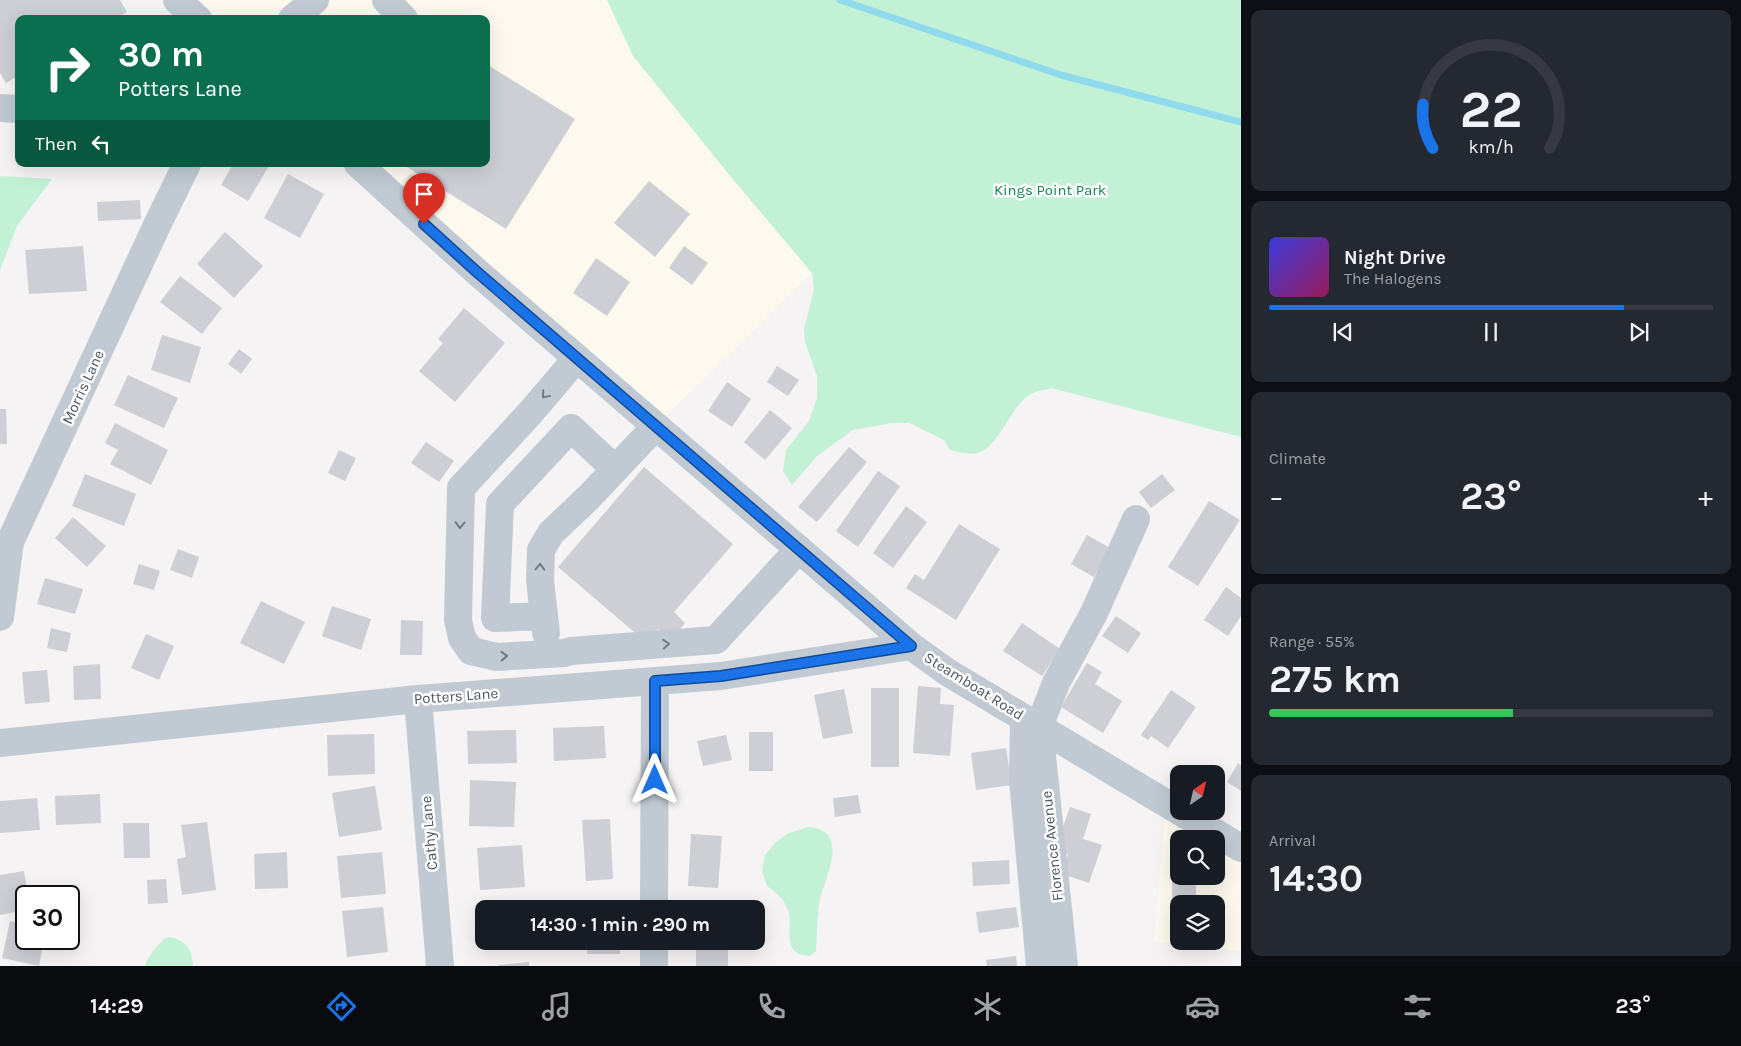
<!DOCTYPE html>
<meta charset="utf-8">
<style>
:root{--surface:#171b24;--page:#242831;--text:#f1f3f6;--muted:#9ea1a6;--line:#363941;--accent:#1a73e8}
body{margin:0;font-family:Karla,sans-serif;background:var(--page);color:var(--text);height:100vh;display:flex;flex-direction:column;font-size:19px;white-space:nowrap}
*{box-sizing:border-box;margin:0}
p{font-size:16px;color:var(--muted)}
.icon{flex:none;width:28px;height:28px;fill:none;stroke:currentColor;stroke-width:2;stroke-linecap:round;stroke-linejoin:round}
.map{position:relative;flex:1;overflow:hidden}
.details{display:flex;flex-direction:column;gap:10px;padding:10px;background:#0d0f14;width:500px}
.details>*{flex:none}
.top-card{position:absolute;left:15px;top:15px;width:475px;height:152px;border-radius:10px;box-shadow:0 5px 20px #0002;background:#0b6e4f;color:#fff;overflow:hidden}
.needle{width:32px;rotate:34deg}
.tools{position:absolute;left:1170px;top:765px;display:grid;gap:10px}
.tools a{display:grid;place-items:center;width:55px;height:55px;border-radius:10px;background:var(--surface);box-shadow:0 5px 20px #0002;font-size:25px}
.speed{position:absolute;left:15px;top:885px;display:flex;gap:10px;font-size:25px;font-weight:700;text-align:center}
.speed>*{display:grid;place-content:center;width:65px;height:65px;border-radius:50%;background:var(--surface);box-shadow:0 5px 20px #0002;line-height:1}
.speed .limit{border:2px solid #111;border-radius:8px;background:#fff;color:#111}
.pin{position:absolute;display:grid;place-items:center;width:42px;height:42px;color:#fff;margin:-51px -21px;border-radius:50% 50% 50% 0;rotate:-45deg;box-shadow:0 0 5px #0007}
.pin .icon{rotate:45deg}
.me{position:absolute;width:55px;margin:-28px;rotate:0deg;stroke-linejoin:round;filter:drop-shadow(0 0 4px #0008)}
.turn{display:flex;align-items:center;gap:18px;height:105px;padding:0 20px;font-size:22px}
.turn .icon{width:65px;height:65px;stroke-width:2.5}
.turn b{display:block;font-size:35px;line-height:42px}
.then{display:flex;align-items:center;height:48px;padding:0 20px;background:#0003;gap:10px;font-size:19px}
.big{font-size:38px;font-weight:700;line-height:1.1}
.details .widget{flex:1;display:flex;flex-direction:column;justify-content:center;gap:8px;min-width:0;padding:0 18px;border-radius:10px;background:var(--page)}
.details .dial{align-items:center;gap:0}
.dial svg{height:130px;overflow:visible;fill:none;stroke:var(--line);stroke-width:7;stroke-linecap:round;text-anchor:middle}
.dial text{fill:var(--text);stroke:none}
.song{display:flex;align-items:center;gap:15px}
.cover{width:60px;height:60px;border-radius:8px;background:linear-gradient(135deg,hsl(240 70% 55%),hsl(330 70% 35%))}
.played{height:5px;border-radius:2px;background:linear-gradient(90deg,var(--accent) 80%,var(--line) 80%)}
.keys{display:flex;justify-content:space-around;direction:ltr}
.heat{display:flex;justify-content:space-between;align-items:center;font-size:28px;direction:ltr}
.charge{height:8px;border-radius:4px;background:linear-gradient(90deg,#34c759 55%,var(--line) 0)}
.trip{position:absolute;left:475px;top:900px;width:290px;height:50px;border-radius:10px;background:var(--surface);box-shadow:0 5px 20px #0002;font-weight:700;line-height:50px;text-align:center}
.menu{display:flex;height:80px;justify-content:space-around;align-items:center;background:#090b0e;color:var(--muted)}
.menu .icon{width:35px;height:35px}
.menu .active{color:var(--accent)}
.menu b{font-size:22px;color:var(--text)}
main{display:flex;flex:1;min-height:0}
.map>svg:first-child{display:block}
.commercial{fill:#fdf9ef;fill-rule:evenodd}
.green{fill:#c3f1d5}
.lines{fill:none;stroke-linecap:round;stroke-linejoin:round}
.stream{stroke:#90daee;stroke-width:7}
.building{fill:#cdcfd5}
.minor{stroke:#c1cad2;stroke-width:28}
.oneway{stroke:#6e7983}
.route-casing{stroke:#114b97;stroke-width:12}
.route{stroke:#1a73e8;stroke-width:9}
.labels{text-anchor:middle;stroke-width:5;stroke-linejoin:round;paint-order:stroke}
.park-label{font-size:15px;fill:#17864f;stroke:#fff}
.street-label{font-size:15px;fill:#4a5661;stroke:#fff}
</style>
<main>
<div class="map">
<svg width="1241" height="966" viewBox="0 0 1241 966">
<rect width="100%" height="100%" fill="#f5f3f3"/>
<path class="commercial" d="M 199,0 L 607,0 L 633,56 L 731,177 L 812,273 L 656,426 L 358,164 L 486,164 L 486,19 L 198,19 L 188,9 Z
M 1166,803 L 1241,848 L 1241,951 L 1154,941 ZM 1179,839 L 1216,839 L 1216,876 L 1179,876 ZM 1179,904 L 1216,904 L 1216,941 L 1179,941 Z"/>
<path class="green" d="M 607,0 L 1241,0 L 1241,437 L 1051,388 C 1045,390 1035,391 1029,395 C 1009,409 999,447 978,453 C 969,455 959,452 950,450 L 944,440 L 909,423 L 892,423 L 853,430 L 817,456 L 792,485 L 783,471 L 786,450 L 809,421 L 817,398 L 817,376 L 805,342 L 804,329 L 814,290 L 812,273 L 731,177 L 633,56 Z
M 0,176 L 52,179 L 17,226 L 0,270 Z
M 808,827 C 853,830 823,880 819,904 C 817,919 817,936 816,951 L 810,956 C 781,955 792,929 789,913 C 786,901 777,893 767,886 L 762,871 L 765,855 L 776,842 L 789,833 Z
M 167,937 C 184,938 193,949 193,966 L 145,966 C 149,954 158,944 167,937 Z"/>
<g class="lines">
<path class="stream" d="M 840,0 L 1061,75 L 1241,122"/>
</g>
<path class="building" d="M 0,0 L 120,0 L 127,12 L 115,19 L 19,19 L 19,75 L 6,83 L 0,73 Z
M 486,64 L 575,119 L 506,229 L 402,164 L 486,164 Z
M 233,164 L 270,164 L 248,201 L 221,185 Z
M 288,174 L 324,194 L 300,238 L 264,218 Z
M 649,181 L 690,214 L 655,257 L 614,223 Z
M 140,200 L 141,219 L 98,221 L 97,202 Z
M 225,232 L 263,266 L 234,298 L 197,264 Z
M 83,246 L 87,291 L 29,294 L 25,250 Z
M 684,246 L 708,263 L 692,285 L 669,268 Z
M 596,258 L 630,282 L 607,316 L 573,293 Z
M 180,276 L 222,308 L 202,334 L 160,302 Z
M 464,308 L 505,343 L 455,402 L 419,371 L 443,343 L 438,339 Z
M 162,335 L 201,347 L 190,383 L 151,370 Z
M 239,349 L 252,359 L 241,374 L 228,364 Z
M 777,366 L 799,380 L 788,396 L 767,382 Z
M 128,375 L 178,398 L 164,428 L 114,405 Z
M 727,382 L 751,399 L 732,427 L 708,411 Z
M 0,409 L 6,409 L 7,444 L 0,444 Z
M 770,410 L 792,428 L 765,460 L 744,442 Z
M 115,423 L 168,450 L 151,485 L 110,464 L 118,450 L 105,443 Z
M 426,442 L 454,461 L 439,482 L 411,463 Z
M 849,447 L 867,462 L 817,522 L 798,507 Z
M 339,450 L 356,458 L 345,481 L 328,473 Z
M 644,467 L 733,544 L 674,612 L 685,623 L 671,640 L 658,629 L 647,643 L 558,567 Z
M 878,471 L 900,486 L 858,547 L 836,531 Z
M 85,474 L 136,494 L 124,526 L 72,506 Z
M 1162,474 L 1175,490 L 1151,508 L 1139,492 Z
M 1209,501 L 1240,520 L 1198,586 L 1168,567 Z
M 906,506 L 927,522 L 893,568 L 873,553 Z
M 73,517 L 106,546 L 87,567 L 55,538 Z
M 959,524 L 1000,549 L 956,620 L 906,588 L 915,574 L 924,580 Z
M 1087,535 L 1110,548 L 1094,577 L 1071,564 Z
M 178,549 L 199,557 L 192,578 L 170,570 Z
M 139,564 L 160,571 L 154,590 L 133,584 Z
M 45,578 L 83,589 L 75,614 L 37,604 Z
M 1226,587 L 1241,598 L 1241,616 L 1228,636 L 1204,620 Z
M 261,601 L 305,622 L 284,664 L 240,643 Z
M 332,606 L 371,619 L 361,650 L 322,636 Z
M 1116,616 L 1141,633 L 1128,653 L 1102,636 Z
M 401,620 L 423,621 L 422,655 L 400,655 Z
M 1022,623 L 1060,649 L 1042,676 L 1003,651 Z
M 51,628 L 71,633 L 67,652 L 47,648 Z
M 146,634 L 174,646 L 159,680 L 131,668 Z
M 1087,663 L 1102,672 L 1095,684 L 1122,701 L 1103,733 L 1061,707 Z
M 100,664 L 101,699 L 74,700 L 73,666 Z
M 47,670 L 50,702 L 25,704 L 22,672 Z
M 918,686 L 941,688 L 940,704 L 954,705 L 950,756 L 913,753 Z
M 871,688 L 899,688 L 899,767 L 871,767 Z
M 844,689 L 853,733 L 823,739 L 814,695 Z
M 1171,690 L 1196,707 L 1168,748 L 1151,736 L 1148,740 L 1141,735 Z
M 604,726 L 606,758 L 554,761 L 553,728 Z
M 516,730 L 517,763 L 468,764 L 467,731 Z
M 749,732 L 773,732 L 773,771 L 749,771 Z
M 374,734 L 375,774 L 328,776 L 327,735 Z
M 726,735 L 732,760 L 703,766 L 697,741 Z
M 1006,748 L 1012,785 L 976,790 L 971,753 Z
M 1238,763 L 1241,765 L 1241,791 L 1227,782 Z
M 470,780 L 516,782 L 514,827 L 469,826 Z
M 375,786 L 382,830 L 339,837 L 332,793 Z
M 100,794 L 101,823 L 56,825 L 55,796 Z
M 858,795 L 861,813 L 835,817 L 833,798 Z
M 37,798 L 40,830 L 0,833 L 0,801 Z
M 1070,807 L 1091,814 L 1083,839 L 1102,845 L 1089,883 L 1062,874 L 1068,854 L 1055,850 Z
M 610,819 L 613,879 L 586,881 L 582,820 Z
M 207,822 L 216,890 L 182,895 L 177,859 L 186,857 L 181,825 Z
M 123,823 L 149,823 L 150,858 L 124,858 Z
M 691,834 L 722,836 L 718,888 L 688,886 Z
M 522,845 L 525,887 L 480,890 L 477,848 Z
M 287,852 L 288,888 L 255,889 L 254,854 Z
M 382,852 L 386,894 L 341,898 L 337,856 Z
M 1172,854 L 1179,854 L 1179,876 L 1196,876 L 1196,904 L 1179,904 L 1179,912 L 1172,912 Z
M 1009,860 L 1010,884 L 973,886 L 972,862 Z
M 24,871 L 28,896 L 26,896 L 26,910 L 0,915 L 0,875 Z
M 166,879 L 168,903 L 148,904 L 147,880 Z
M 524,902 L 524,909 L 484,909 L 484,931 L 482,931 L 482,903 Z
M 586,903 L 619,903 L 619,909 L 586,909 Z
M 383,907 L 388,952 L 347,957 L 342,911 Z
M 1016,907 L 1019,927 L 979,933 L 976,912 Z
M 10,921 L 26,925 L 26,939 L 44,939 L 39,966 L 2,958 Z
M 482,941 L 524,941 L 524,945 L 482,946 Z
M 587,941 L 620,941 L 620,954 L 587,954 Z
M 696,941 L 728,941 L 728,966 L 696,966 Z
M 1016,956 L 1017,966 L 987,966 L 986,960 Z
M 529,962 L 529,966 L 499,966 L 499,965 Z"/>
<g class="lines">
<path class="minor" d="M 177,0 L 198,19
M 386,0 L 404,19
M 292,19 L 315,0
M 0,108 L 19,109
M 358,164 L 477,272 L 911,646 L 947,672 L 1179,811
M 577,358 L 531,412 L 461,488 L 458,620 L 462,638 L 471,651 L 497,657 L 564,653 L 571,651 L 716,640 L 799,549
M 544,616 L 495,618 L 500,504 L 571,428 L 615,469
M 0,617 L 10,542 L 158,223 L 187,164
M 546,633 L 540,580 L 541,550 L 551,533 L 589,497 L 656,426
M 418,699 L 440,966
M 1024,722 L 1023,780 L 1040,966
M 0,743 L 418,699 L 721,676 L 911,646
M 1179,811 L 1241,848
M 654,909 L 655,681
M 654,966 L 654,941
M 1064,966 L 1039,727 L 1056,683 L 1094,613 L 1136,519"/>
</g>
<defs><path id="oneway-chevron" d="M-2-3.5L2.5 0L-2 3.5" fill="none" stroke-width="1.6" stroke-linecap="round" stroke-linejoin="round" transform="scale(1.25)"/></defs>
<g class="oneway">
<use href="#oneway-chevron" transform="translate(545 395) rotate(130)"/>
<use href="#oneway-chevron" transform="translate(460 525) rotate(91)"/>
<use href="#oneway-chevron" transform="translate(540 567) rotate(-88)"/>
<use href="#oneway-chevron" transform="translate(666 644) rotate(-4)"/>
<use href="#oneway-chevron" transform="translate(504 656) rotate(-2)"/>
</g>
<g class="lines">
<defs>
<path id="route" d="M 424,224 L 477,272 L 911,646 L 721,676 L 655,681 L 655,780"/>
</defs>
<use href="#route" class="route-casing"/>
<use href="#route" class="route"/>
</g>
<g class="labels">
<g class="park-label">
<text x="1050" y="195">Kings Point Park</text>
</g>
<g class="street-label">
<text transform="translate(83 387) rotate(-65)" y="5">Morris Lane</text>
<text transform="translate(974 686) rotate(32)" y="5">Steamboat Road</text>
<text transform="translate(456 696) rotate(-4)" y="5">Potters Lane</text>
<text transform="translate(429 833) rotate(-95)" y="5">Cathy Lane</text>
<text transform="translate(1052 846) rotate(-96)" y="5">Florence Avenue</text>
</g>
</g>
</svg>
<div class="tools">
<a><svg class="needle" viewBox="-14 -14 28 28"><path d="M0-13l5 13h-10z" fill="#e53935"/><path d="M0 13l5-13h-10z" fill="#9ea1a6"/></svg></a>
<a><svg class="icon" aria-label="search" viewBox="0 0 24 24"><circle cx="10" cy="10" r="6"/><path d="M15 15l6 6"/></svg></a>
<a><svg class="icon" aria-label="layers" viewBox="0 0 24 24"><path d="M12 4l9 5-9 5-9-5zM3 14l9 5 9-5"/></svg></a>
</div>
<div class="speed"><div class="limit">30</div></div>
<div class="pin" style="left:424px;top:224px;background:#d93025"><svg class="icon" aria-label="arrive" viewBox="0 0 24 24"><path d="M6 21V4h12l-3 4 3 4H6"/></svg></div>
<svg class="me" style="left:655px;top:780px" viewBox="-20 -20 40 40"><path d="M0-17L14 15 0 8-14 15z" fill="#1a73e8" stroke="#fff" stroke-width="4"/></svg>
<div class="trip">14:30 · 1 min · 290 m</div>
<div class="top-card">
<div class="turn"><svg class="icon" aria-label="right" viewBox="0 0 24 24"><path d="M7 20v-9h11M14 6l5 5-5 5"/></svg><div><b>30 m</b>Potters Lane</div></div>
<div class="then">Then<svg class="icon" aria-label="left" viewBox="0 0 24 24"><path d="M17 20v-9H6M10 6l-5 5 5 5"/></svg></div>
</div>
</div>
<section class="details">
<div class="widget dial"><svg viewBox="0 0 100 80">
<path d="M14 69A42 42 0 1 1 86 69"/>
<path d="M14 69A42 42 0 0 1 8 42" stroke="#1a73e8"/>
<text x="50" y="56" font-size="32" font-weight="700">22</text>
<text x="50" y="72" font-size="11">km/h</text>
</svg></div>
<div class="widget">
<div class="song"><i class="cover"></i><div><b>Night Drive</b><p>The Halogens</p></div></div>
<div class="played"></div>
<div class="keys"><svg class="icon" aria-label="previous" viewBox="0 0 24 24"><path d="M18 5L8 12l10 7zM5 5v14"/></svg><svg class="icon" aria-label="pause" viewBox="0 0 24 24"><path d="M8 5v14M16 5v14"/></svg><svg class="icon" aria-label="next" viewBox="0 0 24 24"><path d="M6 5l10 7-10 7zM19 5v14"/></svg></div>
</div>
<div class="widget"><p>Climate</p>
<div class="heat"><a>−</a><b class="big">23°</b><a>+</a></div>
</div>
<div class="widget"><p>Range · 55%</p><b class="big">275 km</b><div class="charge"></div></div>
<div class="widget"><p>Arrival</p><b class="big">14:30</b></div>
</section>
</main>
<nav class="menu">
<b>14:29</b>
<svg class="icon active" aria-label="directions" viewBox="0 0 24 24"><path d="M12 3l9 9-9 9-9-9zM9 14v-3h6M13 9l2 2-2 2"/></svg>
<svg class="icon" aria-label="music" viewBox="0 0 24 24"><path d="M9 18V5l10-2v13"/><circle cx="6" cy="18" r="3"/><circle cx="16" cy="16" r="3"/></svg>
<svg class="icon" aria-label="phone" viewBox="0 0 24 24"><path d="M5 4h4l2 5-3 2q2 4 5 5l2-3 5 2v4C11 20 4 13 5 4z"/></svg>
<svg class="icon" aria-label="climate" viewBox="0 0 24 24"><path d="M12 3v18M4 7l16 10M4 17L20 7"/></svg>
<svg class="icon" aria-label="car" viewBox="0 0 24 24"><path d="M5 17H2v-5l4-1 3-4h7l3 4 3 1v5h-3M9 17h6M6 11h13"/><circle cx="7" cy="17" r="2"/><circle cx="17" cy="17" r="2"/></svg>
<svg class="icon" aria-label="filters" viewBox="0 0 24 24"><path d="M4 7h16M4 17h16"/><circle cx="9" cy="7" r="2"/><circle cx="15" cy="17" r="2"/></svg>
<b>23°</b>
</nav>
